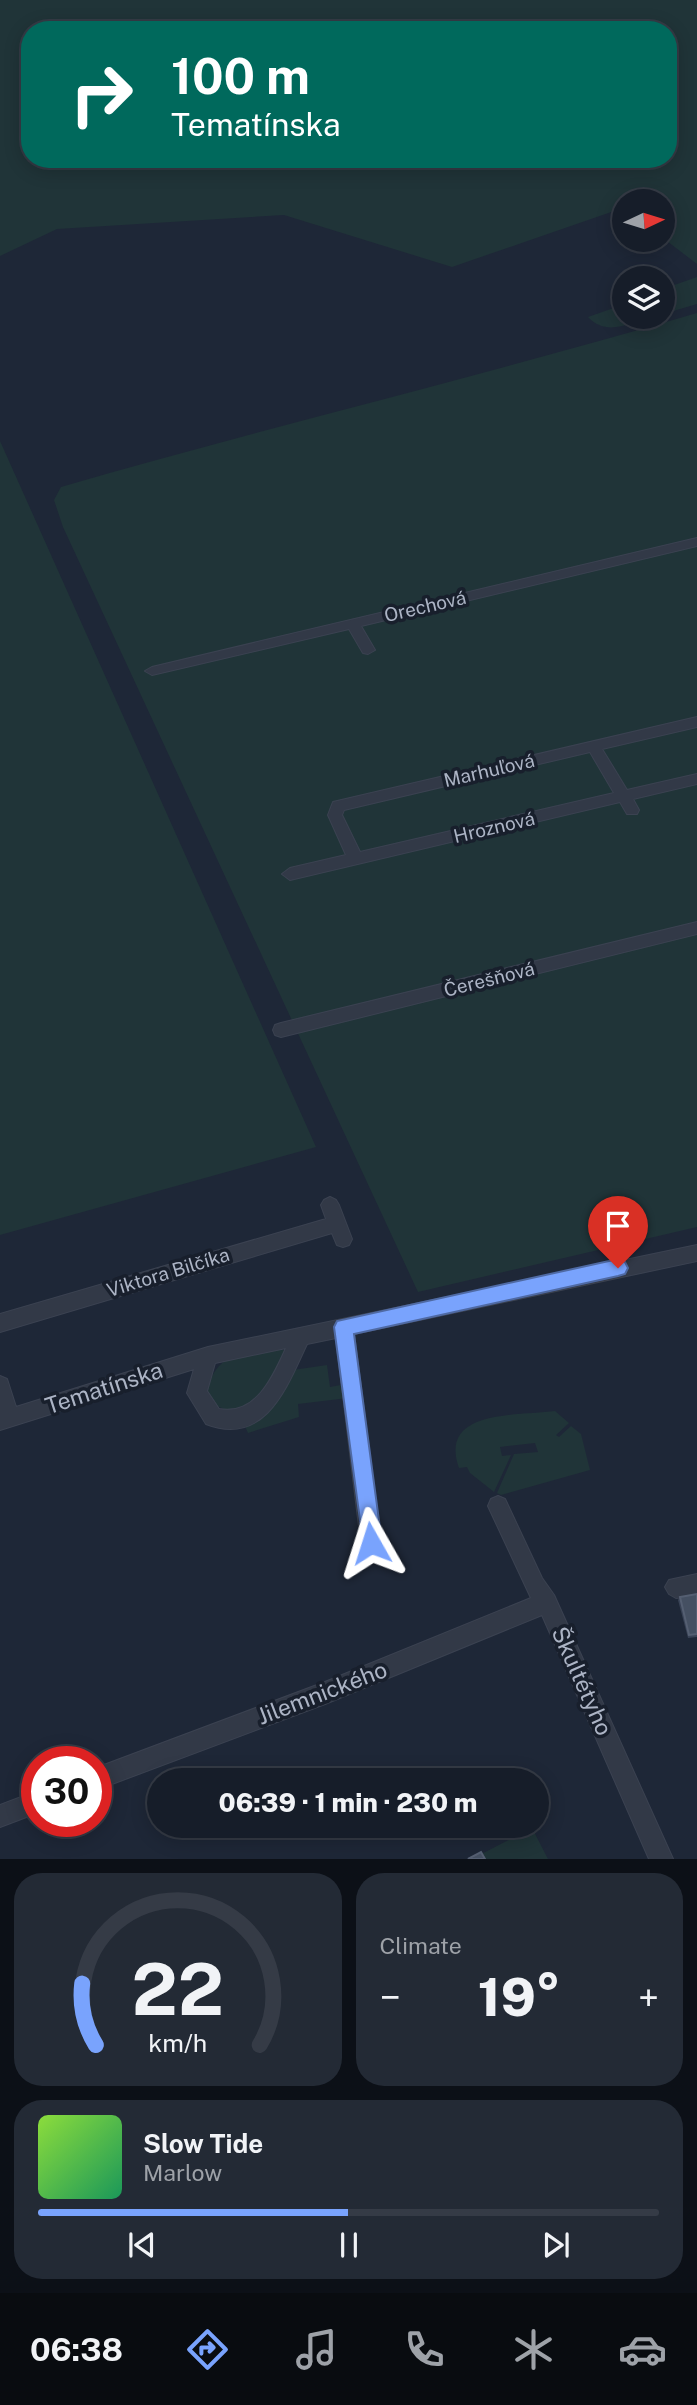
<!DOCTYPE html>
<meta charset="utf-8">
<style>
:root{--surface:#161d29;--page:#232a35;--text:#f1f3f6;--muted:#9ea2a8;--line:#353b46;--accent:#79a3fd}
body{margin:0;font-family:"Public Sans",sans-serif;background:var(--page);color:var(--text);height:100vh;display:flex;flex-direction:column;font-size:26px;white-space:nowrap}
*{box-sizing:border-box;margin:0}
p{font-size:23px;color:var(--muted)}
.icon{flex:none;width:38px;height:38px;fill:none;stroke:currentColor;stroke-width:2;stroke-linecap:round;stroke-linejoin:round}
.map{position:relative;height:1859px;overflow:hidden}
.side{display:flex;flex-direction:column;gap:14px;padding:14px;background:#0c1017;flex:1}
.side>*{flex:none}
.hud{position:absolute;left:21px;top:21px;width:656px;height:147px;border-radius:28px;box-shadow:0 4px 18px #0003,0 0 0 2px var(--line);background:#00695c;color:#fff;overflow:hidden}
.needle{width:46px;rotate:86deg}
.fabs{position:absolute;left:612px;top:189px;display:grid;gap:14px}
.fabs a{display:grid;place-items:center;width:63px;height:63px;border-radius:50%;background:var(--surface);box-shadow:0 4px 18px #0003,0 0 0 2px var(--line);font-size:35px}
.speed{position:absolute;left:21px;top:1746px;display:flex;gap:14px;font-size:35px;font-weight:700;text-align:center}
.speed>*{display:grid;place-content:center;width:91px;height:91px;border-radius:50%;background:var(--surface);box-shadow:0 4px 18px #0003,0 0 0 2px var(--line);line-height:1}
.speed .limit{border:10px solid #d22;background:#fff;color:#111}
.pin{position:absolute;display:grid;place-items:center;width:60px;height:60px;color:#fff;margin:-72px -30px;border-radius:50% 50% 50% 0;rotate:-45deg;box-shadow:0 0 7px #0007}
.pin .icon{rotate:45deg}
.me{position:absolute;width:77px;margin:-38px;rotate:354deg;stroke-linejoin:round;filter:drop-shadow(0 0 5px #0008)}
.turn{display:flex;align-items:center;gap:24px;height:147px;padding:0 35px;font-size:32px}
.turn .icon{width:91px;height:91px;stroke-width:2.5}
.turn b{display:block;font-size:49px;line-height:60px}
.big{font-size:52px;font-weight:800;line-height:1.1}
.side .tile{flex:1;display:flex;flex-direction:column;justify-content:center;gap:10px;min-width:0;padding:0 24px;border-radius:28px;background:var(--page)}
.side .dial{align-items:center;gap:0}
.dial svg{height:182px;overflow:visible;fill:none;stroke:var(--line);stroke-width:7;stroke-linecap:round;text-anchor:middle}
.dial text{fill:var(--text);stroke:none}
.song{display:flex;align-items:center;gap:21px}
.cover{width:84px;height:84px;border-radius:10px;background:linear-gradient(135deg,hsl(90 70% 55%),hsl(150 70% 35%))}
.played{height:7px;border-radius:4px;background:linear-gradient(90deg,var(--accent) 50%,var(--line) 50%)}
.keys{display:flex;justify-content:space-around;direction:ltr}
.heat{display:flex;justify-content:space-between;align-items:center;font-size:38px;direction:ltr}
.side .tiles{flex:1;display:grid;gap:14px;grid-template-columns:1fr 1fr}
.tile:last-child{grid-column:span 2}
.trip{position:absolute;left:147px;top:1768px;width:402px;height:70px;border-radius:35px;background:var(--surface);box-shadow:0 4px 18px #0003,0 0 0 2px var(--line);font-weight:800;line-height:70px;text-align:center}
.menu{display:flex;height:112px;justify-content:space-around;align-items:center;background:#090c10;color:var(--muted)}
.menu .icon{width:49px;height:49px}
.menu .current{color:var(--accent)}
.menu b{font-size:32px;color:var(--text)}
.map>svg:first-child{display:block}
.green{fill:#203438;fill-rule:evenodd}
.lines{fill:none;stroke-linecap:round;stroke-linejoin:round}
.minor-casing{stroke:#3b4251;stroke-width:2}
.minor{fill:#323947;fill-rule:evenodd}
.wall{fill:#394356}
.building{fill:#455062;stroke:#555f72;stroke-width:2}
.route{fill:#79a3fd;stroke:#4f6aa4;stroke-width:2}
.labels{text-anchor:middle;stroke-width:7;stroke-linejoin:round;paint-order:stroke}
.street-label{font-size:19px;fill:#acb4c5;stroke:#181f2c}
.near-street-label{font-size:23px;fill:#acb4c5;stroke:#181f2c}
</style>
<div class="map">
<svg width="697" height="1859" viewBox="0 0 697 1859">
<rect width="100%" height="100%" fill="#1e2737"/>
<path class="green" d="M 0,0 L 697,0 L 697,264 L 663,238 L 663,201 L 625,201 L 625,214 L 617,210 L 452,267 L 284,215 L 57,229 L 0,256 ZM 30,30 L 668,30 L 668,159 L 30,159 Z
M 697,277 L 697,304 L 663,314 L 663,289 Z
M 625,304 L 625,317 L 652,317 C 629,323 607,337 588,317 Z
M 697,313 L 697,1227 L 418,1292 L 63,527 L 54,500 L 61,487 C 272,426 486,375 697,313 Z
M 0,441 L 316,1147 L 0,1235 Z
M 276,1346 L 285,1351 L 273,1379 L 254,1405 L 230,1412 L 215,1405 L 207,1392 C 215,1353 242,1353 276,1346 Z
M 327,1365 L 330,1387 L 346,1384 L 348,1398 L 298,1404 L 299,1417 L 248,1433 L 245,1426 L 293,1370 Z
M 555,1411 L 569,1423 L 556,1435 L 559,1437 L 571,1426 L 581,1434 L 590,1470 L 501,1495 L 497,1493 L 514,1454 L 538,1452 L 535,1443 L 500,1447 L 502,1456 L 511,1455 L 494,1492 L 470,1473 L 467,1467 L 459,1468 C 438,1409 518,1416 555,1411 Z
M 532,1828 L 548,1859 L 472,1859 Z"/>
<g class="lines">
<defs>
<path id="minor" d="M 697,538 L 697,546 L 361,626 L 375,650 L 368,654 L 363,653 L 349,629 L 152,675 L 145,671 L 152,667 Z
M 697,717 L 697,727 L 602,749 L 627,790 L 697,774 L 697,784 L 633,799 L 639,810 L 637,814 L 627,814 L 620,802 L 290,880 L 282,874 L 290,868 L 346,855 L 328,815 L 333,802 ZM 590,752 L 614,793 L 360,852 L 342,815 L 344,810 Z
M 697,922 L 697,934 L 281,1037 L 275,1035 L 273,1030 L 275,1025 L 281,1023 Z
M 330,1197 L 336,1200 L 339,1205 L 352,1239 L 349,1245 L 343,1247 L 337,1245 L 332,1233 L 0,1332 L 0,1314 L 326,1219 L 321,1205 L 324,1200 Z
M 697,1245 L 697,1261 L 354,1334 L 381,1543 L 378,1550 L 371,1553 L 364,1550 L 361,1543 L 336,1338 L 307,1344 C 287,1386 266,1447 206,1424 L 187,1393 L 194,1369 L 0,1430 L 0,1376 L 7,1379 L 16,1407 L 208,1347 ZM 286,1348 C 273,1377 256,1416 219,1409 L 207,1391 L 215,1363 Z
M 498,1496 L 505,1499 L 542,1578 L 554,1595 L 673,1859 L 649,1859 L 542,1615 L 325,1704 L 96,1790 L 96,1768 L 325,1682 L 531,1598 L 488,1506 L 491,1499 Z
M 697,1574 L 697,1596 L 676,1598 L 669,1594 L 665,1587 L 669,1580 Z
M 37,1791 L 37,1813 L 0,1827 L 0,1805 Z"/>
</defs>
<use href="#minor" class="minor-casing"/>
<use href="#minor" class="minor"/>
</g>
<path class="wall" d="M 697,1594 L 697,1637 L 688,1638 L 678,1600 L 680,1597 Z"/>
<path class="building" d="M 697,1594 L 697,1634 L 689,1635 L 680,1597 Z
M 481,1852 L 485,1859 L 468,1859 Z"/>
<path class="route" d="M 618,1259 L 625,1262 L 628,1268 L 625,1274 L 618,1276 L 354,1334 L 382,1543 L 379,1550 L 371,1553 L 364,1550 L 334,1327 L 337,1321 Z"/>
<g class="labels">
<g class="street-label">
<text transform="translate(425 606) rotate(-13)" y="7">Orechová</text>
<text transform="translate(489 770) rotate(-13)" y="7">Marhuľová</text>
<text transform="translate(494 827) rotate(-13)" y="7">Hroznová</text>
<text transform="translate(489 979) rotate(-14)" y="7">Čerešňová</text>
<text transform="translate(168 1272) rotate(-17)" y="7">Viktora Bilčíka</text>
</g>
<g class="near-street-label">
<text transform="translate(104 1388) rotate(-18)" y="8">Tematínska</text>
<text transform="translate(582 1681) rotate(66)" y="8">Škultétyho</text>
<text transform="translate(322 1693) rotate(-21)" y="8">Jilemnického</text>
</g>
</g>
</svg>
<div class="fabs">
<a><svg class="needle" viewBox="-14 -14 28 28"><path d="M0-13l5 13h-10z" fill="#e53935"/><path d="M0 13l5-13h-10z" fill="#9ea2a8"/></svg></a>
<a><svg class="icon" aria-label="layers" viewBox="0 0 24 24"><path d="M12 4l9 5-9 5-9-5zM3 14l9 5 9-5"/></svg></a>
</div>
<div class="speed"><div class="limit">30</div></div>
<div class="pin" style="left:618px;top:1268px;background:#d93025"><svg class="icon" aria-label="arrive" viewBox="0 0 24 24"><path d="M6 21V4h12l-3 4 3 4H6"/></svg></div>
<svg class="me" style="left:371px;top:1543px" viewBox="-20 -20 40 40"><path d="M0-17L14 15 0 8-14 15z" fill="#79a3fd" stroke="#fff" stroke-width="4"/></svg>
<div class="trip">06:39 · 1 min · 230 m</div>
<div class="hud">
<div class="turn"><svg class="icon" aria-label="right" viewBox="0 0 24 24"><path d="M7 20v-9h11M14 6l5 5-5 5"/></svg><div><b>100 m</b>Tematínska</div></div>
</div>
</div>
<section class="side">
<div class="tiles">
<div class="tile dial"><svg viewBox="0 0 100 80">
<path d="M14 69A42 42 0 1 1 86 69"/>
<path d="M14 69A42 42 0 0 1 8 42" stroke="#79a3fd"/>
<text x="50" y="56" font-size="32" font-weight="700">22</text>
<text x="50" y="72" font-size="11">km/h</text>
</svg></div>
<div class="tile"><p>Climate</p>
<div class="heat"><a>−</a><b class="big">19°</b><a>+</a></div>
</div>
<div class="tile">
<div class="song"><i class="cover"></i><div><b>Slow Tide</b><p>Marlow</p></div></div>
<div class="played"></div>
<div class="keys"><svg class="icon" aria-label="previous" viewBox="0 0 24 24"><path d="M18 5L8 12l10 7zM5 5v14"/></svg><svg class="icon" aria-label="pause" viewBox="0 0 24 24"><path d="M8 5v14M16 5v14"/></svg><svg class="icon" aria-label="next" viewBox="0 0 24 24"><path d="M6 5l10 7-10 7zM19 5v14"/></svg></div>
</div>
</div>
</section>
<nav class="menu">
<b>06:38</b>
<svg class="icon current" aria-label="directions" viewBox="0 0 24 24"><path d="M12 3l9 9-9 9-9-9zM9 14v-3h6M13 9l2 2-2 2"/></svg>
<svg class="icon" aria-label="music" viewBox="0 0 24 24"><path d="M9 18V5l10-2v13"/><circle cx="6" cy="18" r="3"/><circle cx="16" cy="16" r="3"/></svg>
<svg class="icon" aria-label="phone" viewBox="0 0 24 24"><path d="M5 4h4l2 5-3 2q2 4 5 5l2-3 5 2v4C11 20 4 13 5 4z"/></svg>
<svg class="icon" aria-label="climate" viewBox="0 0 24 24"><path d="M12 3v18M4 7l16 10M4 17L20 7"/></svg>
<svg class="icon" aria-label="car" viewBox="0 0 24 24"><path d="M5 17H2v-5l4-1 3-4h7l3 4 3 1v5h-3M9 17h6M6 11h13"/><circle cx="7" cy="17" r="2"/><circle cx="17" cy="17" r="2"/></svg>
</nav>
